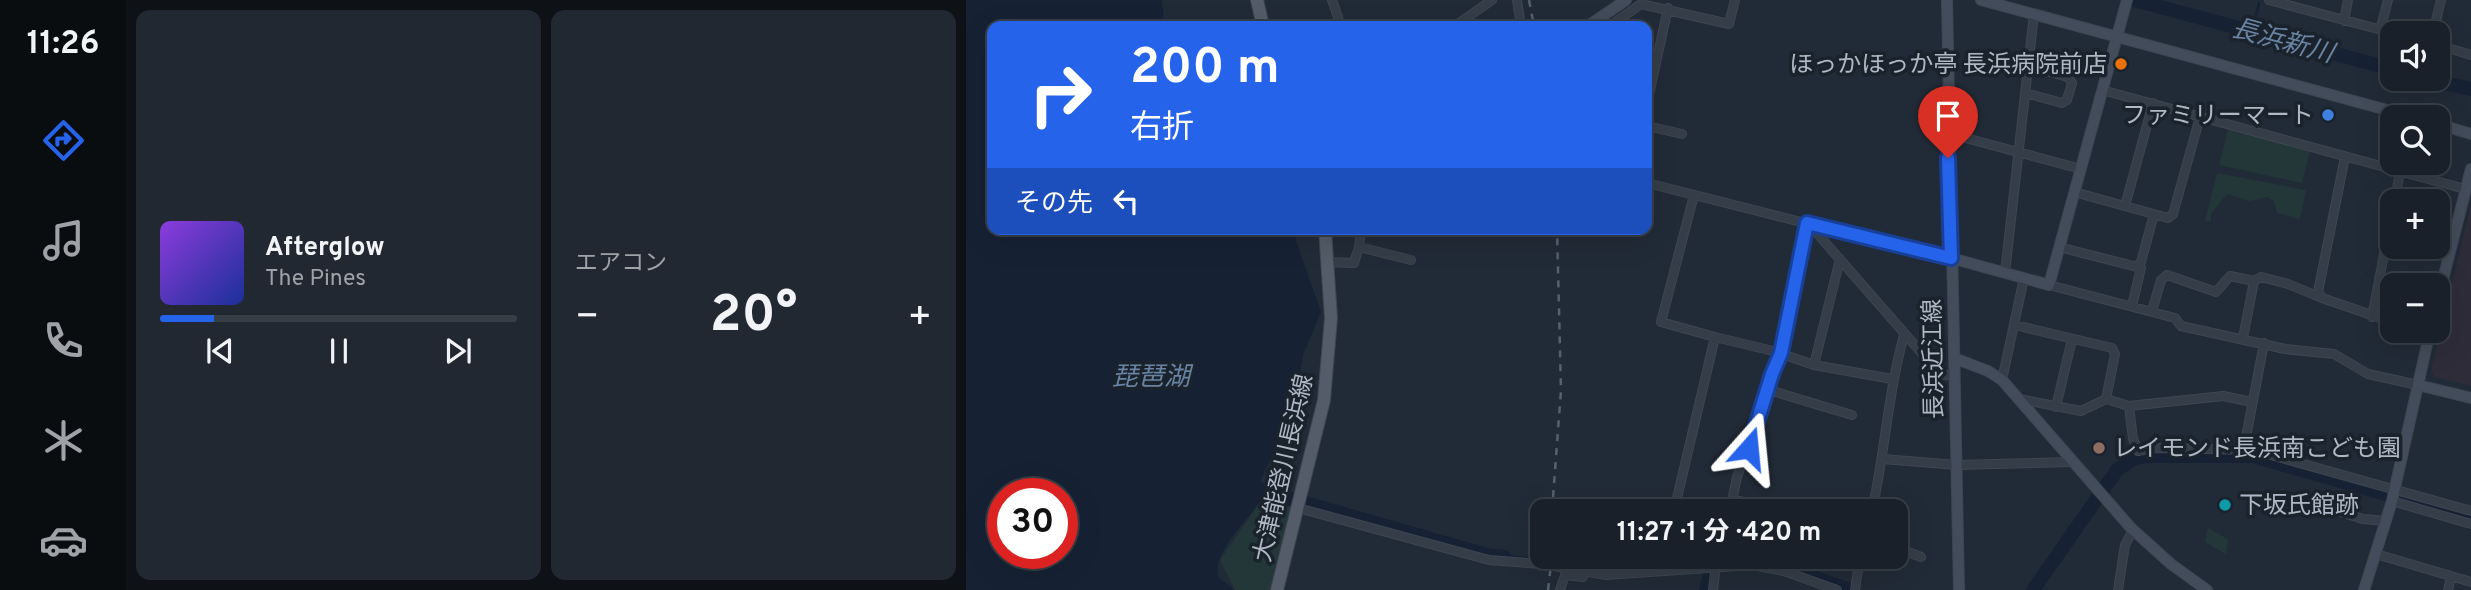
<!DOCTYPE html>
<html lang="ja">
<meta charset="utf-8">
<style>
:root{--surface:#192029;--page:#222831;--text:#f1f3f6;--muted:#9fa3a8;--line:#373e46;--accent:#2563eb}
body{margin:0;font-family:Overpass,"Noto Sans JP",sans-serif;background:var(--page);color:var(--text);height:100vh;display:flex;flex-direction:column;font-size:26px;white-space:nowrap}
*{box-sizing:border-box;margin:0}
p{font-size:23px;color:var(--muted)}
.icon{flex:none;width:38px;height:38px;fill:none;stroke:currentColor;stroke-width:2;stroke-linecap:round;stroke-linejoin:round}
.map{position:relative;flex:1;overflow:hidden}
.sheet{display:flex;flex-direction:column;gap:10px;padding:10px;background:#0e1217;width:840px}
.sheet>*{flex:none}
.guide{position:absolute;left:21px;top:21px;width:665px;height:214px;border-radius:14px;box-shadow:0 7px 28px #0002,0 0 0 2px var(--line);background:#2563eb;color:#fff;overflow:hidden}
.fabs{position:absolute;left:1414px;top:21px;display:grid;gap:14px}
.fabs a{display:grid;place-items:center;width:70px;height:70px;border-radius:14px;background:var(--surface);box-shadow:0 7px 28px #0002,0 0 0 2px var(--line);font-size:35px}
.speed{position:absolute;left:21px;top:478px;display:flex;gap:14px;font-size:35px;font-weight:700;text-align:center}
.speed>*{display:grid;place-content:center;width:91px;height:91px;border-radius:50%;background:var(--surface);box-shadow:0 7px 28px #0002,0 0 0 2px var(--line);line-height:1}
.speed .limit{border:10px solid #d22;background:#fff;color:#111}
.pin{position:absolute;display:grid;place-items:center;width:60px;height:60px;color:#fff;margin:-72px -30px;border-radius:50% 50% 50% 0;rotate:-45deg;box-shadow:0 0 7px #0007}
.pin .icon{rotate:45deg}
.me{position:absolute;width:77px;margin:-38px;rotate:18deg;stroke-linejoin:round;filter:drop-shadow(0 0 5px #0008)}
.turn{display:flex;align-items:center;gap:24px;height:147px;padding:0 28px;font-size:32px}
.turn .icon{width:91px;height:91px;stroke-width:2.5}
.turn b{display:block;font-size:49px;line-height:60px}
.then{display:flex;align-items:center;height:66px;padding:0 28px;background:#0003;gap:14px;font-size:26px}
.big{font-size:52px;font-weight:700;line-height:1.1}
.sheet .widget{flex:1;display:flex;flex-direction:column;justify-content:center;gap:10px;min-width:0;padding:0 24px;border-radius:14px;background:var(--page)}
.song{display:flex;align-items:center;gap:21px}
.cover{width:84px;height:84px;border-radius:10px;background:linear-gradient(135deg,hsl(270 70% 55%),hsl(230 70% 35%))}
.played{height:7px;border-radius:4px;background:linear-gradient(90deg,var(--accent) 15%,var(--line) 15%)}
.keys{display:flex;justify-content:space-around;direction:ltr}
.heat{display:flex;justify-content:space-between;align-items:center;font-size:38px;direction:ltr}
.sheet .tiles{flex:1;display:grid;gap:10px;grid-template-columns:repeat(2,1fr)}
.trip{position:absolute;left:564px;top:499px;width:378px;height:70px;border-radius:14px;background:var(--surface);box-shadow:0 7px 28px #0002,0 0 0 2px var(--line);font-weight:700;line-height:70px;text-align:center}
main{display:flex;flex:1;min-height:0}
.tab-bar{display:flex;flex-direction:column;width:126px;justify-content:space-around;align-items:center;background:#0a0d10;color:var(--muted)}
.tab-bar .icon{width:49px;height:49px}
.tab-bar .current{color:var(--accent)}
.tab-bar b{font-size:32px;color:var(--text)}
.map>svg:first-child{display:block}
.medical{fill:#2e2c39}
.green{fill:#233638}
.water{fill:#162234;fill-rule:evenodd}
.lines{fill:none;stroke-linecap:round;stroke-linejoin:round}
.stream{stroke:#162234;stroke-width:2.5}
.river{stroke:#162234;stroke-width:14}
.street-casing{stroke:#3e4651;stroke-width:10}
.secondary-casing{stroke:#3e4651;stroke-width:12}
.primary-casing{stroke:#3e4651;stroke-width:14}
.street{stroke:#353d48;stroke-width:8}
.secondary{stroke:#434c5a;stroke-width:10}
.primary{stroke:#535c68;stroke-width:12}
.rail{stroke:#57616e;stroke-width:2.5;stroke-dasharray:7 7;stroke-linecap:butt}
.route-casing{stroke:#184099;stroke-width:18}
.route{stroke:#2563eb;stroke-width:12}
.food-dot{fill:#e8710a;stroke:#1a222c;stroke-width:2.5}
.shop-dot{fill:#3f7fe0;stroke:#1a222c;stroke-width:2.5}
.education-dot{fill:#8d6e63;stroke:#1a222c;stroke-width:2.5}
.culture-dot{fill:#0f9aa8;stroke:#1a222c;stroke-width:2.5}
.labels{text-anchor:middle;stroke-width:7;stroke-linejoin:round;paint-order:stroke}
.poi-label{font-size:24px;fill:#afb8c4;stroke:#1a222c;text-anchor:end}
.street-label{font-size:24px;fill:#afb8c4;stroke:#1a222c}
.water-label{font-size:26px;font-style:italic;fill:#6983a2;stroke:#1a222c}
</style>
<main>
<nav class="tab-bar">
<b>11:26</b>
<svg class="icon current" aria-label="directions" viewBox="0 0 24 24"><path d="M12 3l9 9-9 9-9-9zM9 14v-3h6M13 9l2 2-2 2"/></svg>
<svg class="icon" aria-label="music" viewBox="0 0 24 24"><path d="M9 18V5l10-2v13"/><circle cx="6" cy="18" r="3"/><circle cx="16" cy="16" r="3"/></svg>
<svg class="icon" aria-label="phone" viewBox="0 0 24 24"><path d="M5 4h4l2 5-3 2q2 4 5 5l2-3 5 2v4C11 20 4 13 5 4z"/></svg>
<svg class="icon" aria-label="climate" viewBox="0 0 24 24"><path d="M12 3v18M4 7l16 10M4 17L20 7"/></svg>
<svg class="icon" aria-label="car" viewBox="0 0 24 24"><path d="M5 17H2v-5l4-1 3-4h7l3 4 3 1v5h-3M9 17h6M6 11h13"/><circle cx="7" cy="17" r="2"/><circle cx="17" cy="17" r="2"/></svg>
</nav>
<section class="sheet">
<div class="tiles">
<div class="widget">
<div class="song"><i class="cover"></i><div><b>Afterglow</b><p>The Pines</p></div></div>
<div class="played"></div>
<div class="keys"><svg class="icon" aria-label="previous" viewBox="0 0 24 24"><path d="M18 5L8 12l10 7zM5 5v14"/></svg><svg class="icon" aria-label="pause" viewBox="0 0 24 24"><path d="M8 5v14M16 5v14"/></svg><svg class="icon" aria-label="next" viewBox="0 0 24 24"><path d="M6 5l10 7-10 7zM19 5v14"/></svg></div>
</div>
<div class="widget"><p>エアコン</p>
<div class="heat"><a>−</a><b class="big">20°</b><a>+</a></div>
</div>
</div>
</section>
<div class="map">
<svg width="1505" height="590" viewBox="0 0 1505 590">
<rect width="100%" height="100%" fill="#212b37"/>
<path class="medical" d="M 1505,205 L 1505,386 L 1469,377 L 1465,371 Z"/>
<path class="green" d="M 1262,130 L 1344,151 L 1336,183 L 1253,165 Z
M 1251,173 L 1340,190 L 1334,219 L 1311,213 L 1308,201 L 1301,197 L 1283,201 L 1261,194 L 1245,214 L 1245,221 L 1239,221 Z
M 295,501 L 325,507 L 304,590 L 269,590 L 254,560 Z
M 1242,528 L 1262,539 L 1260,554 L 1239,542 Z"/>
<path class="water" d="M 0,0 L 196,0 L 198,26 L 26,26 L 26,229 L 326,229 L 355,312 L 337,355 L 328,410 L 296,477 L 294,485 L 300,492 C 289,514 243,553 253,578 L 269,590 L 0,590 ZM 37,494 L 96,494 L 96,553 L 37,553 Z
M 521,553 L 637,564 L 636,568 L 520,557 Z"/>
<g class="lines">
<path class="stream" d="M 1290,16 L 1293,3
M 1286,31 L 1289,22"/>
<path class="river" d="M 1168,0 L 1426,69
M 1460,79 L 1505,89
M 284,487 L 521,555 L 538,557
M 1435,499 L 1505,518
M 617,565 L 789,560 L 817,566 L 884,590
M 740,590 L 745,571 L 743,563
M 1067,590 L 1151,470 L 1169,458 L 1181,456 L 1287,456 L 1420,494"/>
<defs>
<path id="street" d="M 366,0 L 375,26
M 551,0 L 555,26
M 1303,0 L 1427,33
M 1378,21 L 1382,0
M 489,26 L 526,0
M 644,26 L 675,4 L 763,24 L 769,0
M 1414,30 L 1422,0
M 1467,33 L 1475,0
M 1472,45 L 1505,55
M 1136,90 L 1499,189
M 1059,93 L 1096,103 L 1101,100 L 1106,83 L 1102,77 L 1062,66
M 681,104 L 702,8
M 681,126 L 716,134
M 981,133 L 1115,169
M 1379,157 L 1352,292 L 1356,298 L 1426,322
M 681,183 L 843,224 L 974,374 L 988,376
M 1108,192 L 1202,218 L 1207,214 L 1234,117
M 1429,201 L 1434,171
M 1159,206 L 1187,103
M 843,224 L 985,258
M 395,229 L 393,247 L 445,260
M 1093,247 L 1175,268 L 1166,306
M 362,262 L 388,263 L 393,247
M 1170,267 L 1175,262 L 1188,214
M 1039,273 L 1068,14
M 1083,285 L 1209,318 L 1215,326 L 1319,349 L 1368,354 L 1402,374 L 1452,385
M 1186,311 L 1195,280 L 1201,275 L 1250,292 L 1264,276 L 1288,281 L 1295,277 L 1322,284 L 1356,298
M 1406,317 L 1426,213
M 1049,325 L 1146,348 L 1149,354 L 1140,399
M 749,337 L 807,351 L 848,365 L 926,379
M 1277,338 L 1288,281
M 848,365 L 874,259
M 1036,380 L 1058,278
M 803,390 L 886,415
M 1053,399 L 1115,411 L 1140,399 L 1163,406 L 1257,396 L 1286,402
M 1163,406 L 1167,439 L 1172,451 L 1189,448 L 1287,450 L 1505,511
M 1090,407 L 1106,339
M 1278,448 L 1298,343
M 917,459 L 991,465 L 1106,462
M 767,499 L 809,511
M 1426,501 L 1505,524
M 1345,503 L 1397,519 L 1420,521
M 332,508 L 523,560 L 576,564 L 640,575 L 786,565 L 818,571 L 871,590
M 708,511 L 749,337 L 695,322 L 728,195
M 764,511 L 771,477 L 815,353 L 841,223
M 906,511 C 919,452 922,393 938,335
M 929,547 L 955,557
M 1410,554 L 1505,582
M 698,556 L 698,569
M 594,590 L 599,575 L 617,577
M 747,590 L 751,556
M 889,590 L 894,556
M 1152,590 L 1159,545 L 1167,530
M 1482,590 L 1485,577"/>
<path id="secondary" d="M 981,0 L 993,590
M 1015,0 L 1447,117
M 622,26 L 660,0
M 1472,124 L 1505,134
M 985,258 L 1083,285 L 1161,0
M 1472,299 L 1505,169
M 988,358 L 1022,371 L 1036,380 L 1165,528 L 1205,564 L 1241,590
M 1452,385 L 1505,398
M 1398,590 L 1426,501 L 1464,331"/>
<path id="primary" d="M 291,0 L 297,26
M 311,590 L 358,400 L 365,318 L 359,229"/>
</defs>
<use href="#street" class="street-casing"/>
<use href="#secondary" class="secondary-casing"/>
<use href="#primary" class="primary-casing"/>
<use href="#street" class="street"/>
<use href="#secondary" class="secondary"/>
<use href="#primary" class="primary"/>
<path class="rail" d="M 563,0 L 568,26
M 586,511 L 595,390 L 591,229
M 582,590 L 586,556"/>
</g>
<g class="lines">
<defs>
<path id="route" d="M 783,448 L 806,374 L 815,353 L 841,223 L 985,258 L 982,158"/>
</defs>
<use href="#route" class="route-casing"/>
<use href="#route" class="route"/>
</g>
<circle class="food-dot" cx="1155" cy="64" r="7"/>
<circle class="shop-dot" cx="1362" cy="115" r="7"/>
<circle class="education-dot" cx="1133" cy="448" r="7"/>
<circle class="culture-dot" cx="1259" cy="505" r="7"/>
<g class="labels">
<g class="poi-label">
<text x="1141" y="72">ほっかほっか亭 長浜病院前店</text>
<text x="1348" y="123">ファミリーマート</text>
<text x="1147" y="456" text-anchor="start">レイモンド長浜南こども園</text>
<text x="1273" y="513" text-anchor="start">下坂氏館跡</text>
</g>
<g class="street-label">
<text transform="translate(967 359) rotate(-91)" y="8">長浜近江線</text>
<text transform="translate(317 468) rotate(-77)" y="8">大津能登川長浜線</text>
</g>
<g class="water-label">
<text transform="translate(1317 40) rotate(15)" y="9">長浜新川</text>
<text x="185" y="385">琵琶湖</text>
</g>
</g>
</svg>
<div class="fabs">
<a><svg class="icon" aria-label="sound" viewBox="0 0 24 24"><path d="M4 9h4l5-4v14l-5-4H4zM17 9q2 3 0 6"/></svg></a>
<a><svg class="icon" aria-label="search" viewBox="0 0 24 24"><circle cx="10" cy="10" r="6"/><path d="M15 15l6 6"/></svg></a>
<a>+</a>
<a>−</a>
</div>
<div class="speed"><div class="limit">30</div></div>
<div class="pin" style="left:982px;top:158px;background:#d93025"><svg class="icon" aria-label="arrive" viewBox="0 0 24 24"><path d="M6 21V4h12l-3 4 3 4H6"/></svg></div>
<svg class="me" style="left:783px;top:448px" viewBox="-20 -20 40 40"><path d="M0-17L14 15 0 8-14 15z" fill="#2563eb" stroke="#fff" stroke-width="4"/></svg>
<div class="trip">11:27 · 1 分 · 420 m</div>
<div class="guide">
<div class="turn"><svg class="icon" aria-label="right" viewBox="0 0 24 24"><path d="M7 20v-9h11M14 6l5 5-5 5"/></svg><div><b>200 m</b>右折</div></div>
<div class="then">その先<svg class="icon" aria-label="left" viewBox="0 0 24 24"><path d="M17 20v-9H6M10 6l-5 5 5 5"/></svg></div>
</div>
</div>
</main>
